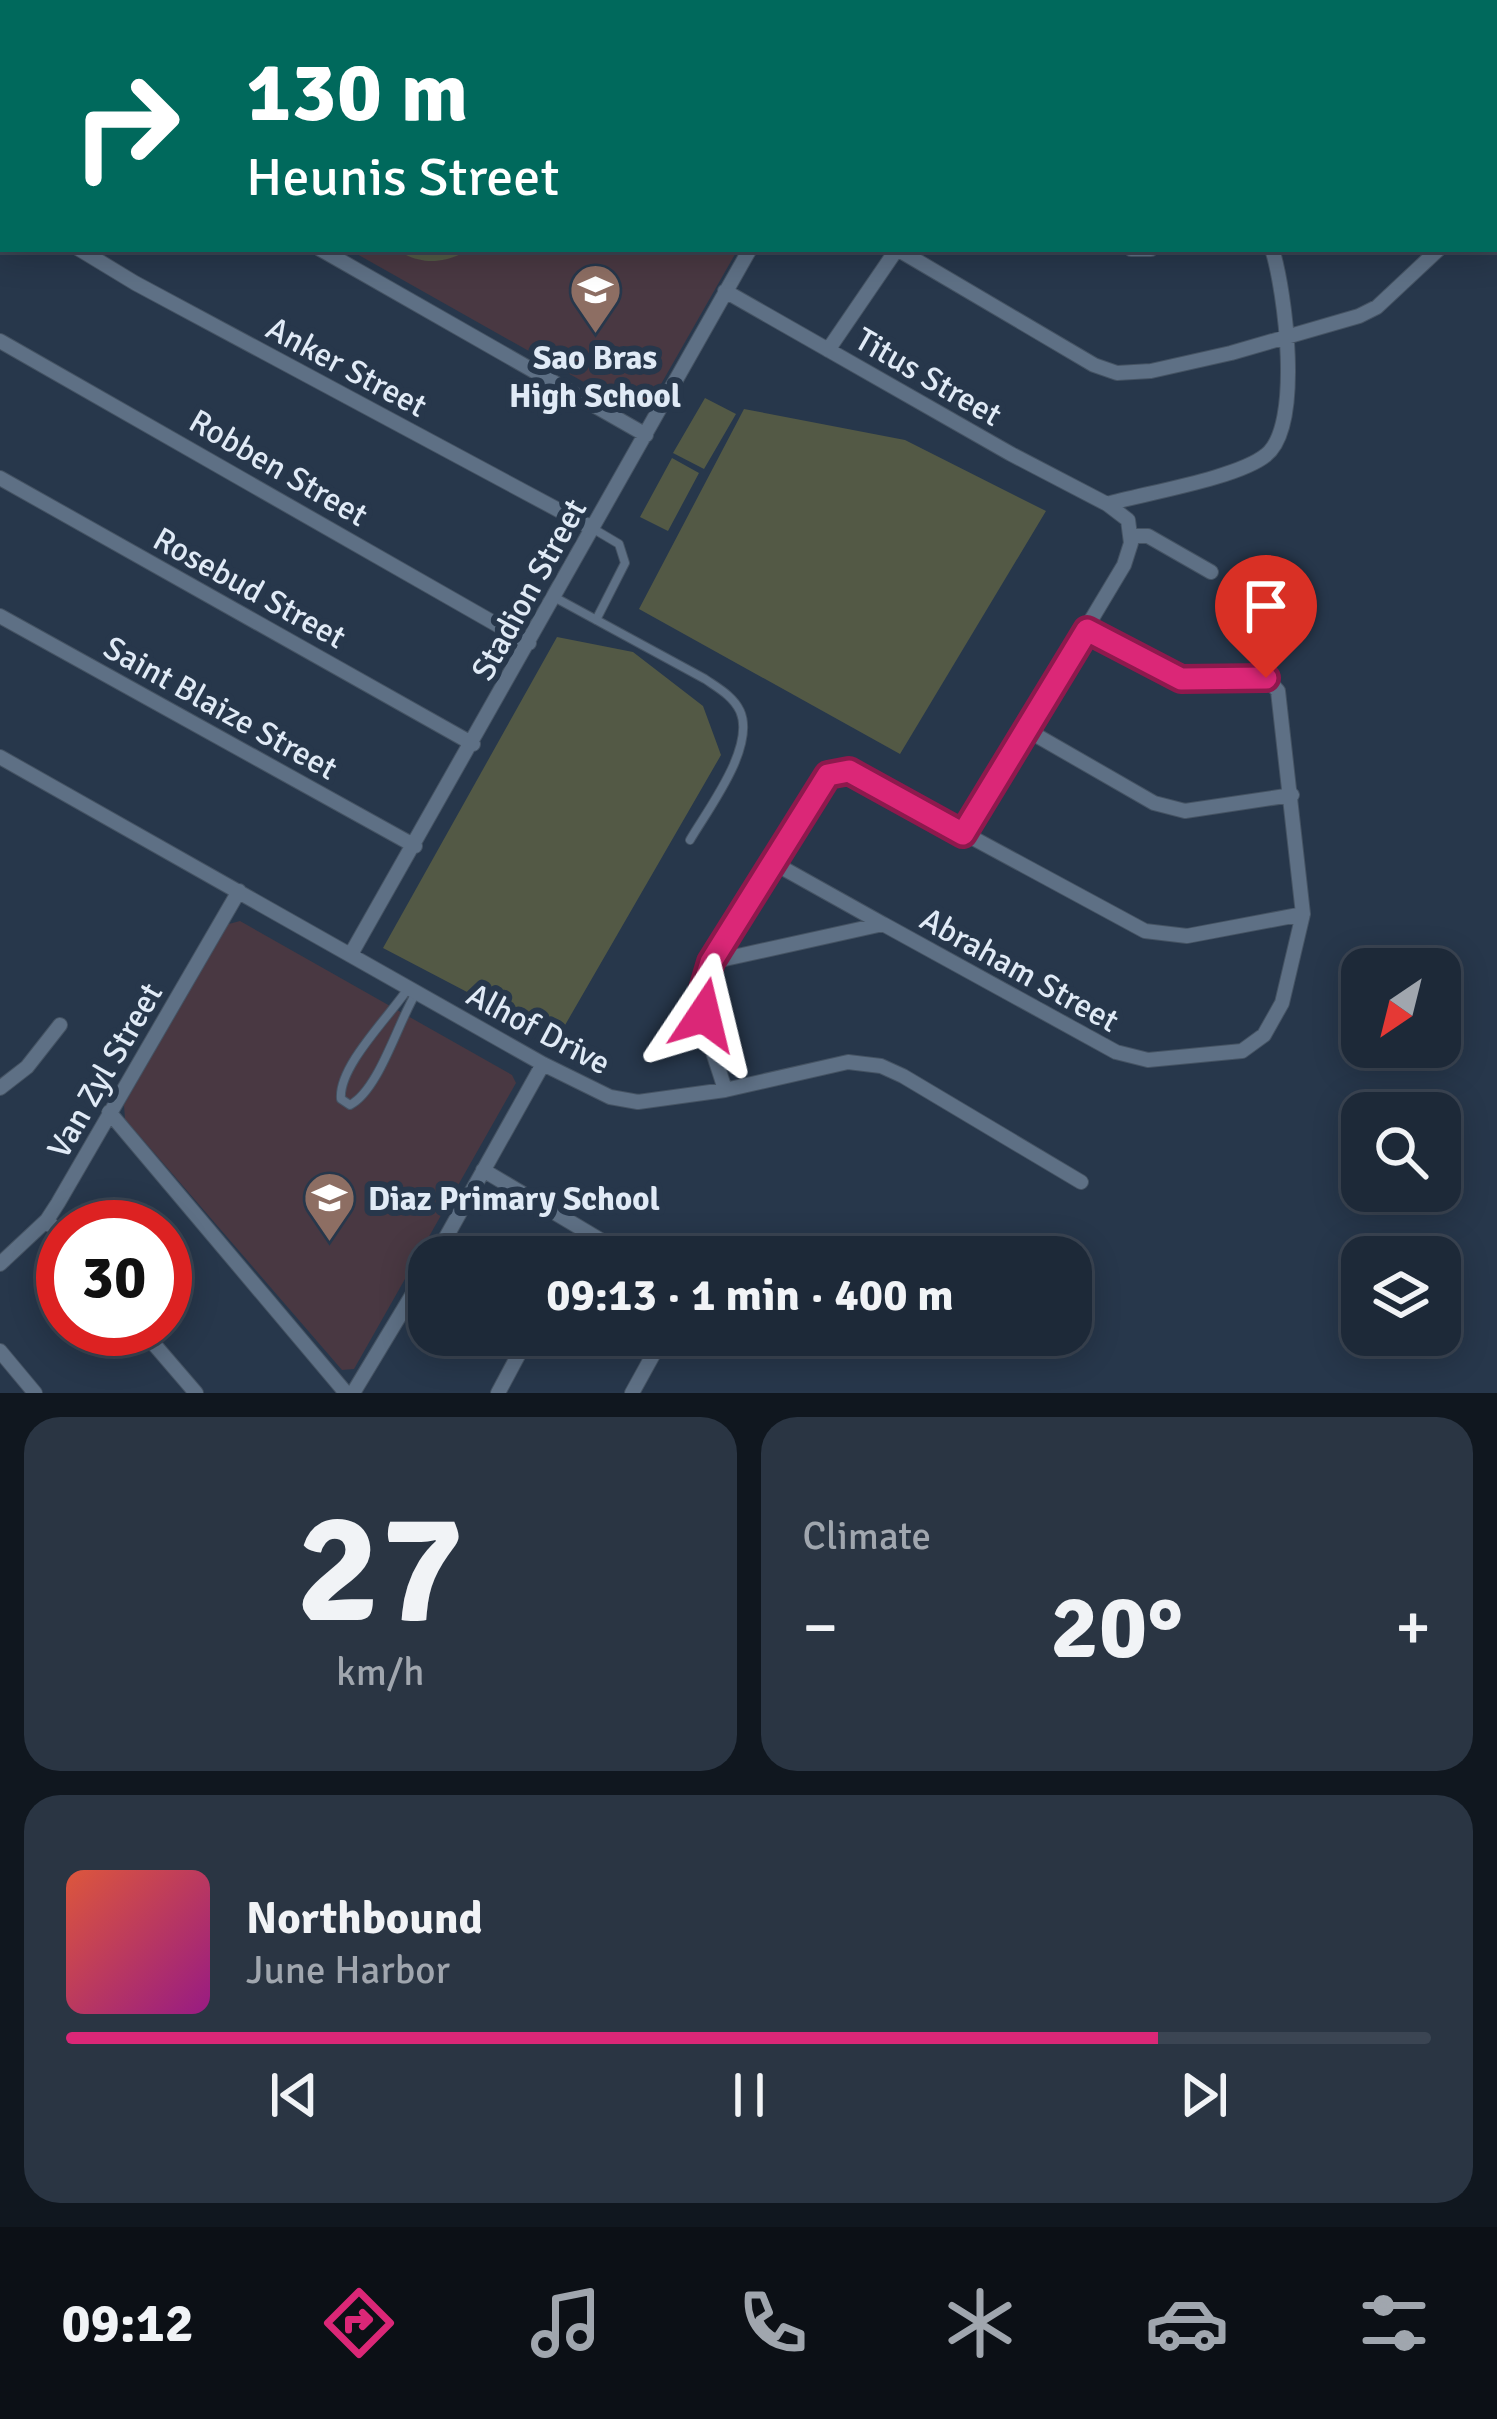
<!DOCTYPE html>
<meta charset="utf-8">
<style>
:root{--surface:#1d2938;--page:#2a3543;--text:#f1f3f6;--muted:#a0a6ae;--line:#3b4553;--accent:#db2777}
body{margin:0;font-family:Signika,sans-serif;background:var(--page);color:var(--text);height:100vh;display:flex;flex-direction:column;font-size:45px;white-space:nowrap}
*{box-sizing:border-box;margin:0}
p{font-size:39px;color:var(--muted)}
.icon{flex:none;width:66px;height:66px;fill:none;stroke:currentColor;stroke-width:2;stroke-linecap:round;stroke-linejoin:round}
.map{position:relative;height:1393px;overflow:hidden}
.drawer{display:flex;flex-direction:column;gap:24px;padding:24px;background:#10171f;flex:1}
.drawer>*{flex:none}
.guide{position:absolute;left:0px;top:0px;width:1497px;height:252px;box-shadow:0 6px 30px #0003,0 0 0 3px var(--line);background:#00695c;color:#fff;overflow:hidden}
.needle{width:78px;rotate:215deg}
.fabs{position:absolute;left:1341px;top:948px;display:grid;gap:24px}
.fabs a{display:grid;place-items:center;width:120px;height:120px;border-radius:24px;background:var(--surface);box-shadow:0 6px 30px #0003,0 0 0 3px var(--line);font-size:60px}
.speed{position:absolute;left:36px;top:1200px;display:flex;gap:24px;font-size:60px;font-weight:700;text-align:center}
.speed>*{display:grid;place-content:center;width:156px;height:156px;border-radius:50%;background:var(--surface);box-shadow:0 6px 30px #0003,0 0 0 3px var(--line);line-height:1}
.speed .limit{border:18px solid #d22;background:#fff;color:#111}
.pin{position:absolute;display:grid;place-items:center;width:102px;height:102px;color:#fff;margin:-123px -51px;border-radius:50% 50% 50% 0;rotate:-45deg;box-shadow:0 0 12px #0007}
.pin .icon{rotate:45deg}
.me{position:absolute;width:132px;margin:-66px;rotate:10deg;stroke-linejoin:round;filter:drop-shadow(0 0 9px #0008)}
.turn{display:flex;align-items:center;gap:42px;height:252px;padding:0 48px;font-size:54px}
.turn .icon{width:156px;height:156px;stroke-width:2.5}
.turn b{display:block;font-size:84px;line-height:102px}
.big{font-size:90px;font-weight:800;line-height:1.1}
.drawer .widget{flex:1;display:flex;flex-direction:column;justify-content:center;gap:18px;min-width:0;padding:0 42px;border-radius:36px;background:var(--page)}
.drawer .dial{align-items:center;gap:0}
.dial b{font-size:156px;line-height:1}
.song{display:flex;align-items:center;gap:36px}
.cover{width:144px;height:144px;border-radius:18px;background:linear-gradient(135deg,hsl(10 70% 55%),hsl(310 70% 35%))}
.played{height:12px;border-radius:6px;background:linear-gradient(90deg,var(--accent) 80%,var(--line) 80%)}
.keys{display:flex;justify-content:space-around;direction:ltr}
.heat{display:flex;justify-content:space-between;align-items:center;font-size:66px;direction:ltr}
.drawer .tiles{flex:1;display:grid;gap:24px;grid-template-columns:1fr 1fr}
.widget:last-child{grid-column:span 2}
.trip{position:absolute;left:408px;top:1236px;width:684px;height:120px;border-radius:36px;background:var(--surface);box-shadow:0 6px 30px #0003,0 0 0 3px var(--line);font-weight:800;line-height:120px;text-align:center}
.menu{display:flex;height:192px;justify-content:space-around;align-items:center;background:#0c1016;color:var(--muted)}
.menu .icon{width:84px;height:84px}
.menu .selected{color:var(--accent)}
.menu b{font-size:54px;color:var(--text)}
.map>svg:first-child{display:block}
.education{fill:#493842}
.green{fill:#535945}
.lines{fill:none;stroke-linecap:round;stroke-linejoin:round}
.lane-casing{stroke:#455363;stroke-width:10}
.street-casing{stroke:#455363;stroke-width:16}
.lane{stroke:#5e7085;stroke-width:8}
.street{stroke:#5e7085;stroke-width:14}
.route-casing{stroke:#8e194d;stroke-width:30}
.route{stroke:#db2777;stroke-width:21}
.labels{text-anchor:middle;stroke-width:12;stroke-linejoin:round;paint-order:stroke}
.poi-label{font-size:33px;font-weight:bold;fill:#e0eaf6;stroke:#27374b}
.street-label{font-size:33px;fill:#e0eaf6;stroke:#27374b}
</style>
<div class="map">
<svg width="1497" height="1393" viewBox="0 0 1497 1393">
<rect width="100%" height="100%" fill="#27374b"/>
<path class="education" d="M 52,0 L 497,0 L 501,3 L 54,3 Z
M 348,249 L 738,249 L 648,407 L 635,411 Z
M 240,921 L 512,1075 L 516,1083 L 354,1369 L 342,1370 L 125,1119 L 124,1105 L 225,925 Z"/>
<path class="green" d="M 395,249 L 472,249 C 444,263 424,267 395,249 Z
M 705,398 L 736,414 L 704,469 L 673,453 Z
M 744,409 L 905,440 L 1046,511 L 900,754 L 639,609 Z
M 672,458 L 699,473 L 668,531 L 640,517 Z
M 557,637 L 633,652 L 703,706 L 721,755 L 557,1039 L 383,948 Z"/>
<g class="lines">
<defs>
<path id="lane" d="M 592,528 L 619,544 L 625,563 L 596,620
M 554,597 L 705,679 C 718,688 733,696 740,711 C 756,747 708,809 690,840
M 409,987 C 391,1015 338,1066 341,1099 L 350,1105 C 379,1090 398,1022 416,993"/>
<path id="street" d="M 31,0 L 33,3
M 511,0 L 515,3
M 701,0 L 704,3
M 895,0 L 898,3
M 0,106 L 3,104
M 0,170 L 3,175
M 79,249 L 135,283 L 592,528
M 320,249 L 646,435
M 897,249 L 1094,365 L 1117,373 L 1151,371 L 1231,353 L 1359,316 L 1377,307 L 1439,249
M 1131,249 L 1151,249
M 725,291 L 1011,454 L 1107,504 C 1146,493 1238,478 1266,455 C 1303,426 1285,290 1272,249
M 0,341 L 529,643
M 828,350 L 897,249
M 0,478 L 473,744
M 1131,536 L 1148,536 L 1211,572
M 0,616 L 415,846
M 1027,730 L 1154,803 L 1185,811 L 1292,795
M 0,757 L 543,1064 L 610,1097 L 638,1102 L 725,1090 L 848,1062 L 881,1066 L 903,1076 L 1081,1182
M 963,834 L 1124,565 L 1131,543 L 1128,520 L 1107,504
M 772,862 L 883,924
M 351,954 L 750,249
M 711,962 L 883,924 L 1116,1052 L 1148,1060 L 1242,1051 L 1264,1035 L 1282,1003 L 1303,914 L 1278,691 L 1266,678 L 1181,679 L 1087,630
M 0,1088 L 27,1067 L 60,1025
M 725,1090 C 717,1060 698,1020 703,989 C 707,960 811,787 834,772 L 849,771 L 1145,931 L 1187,936 L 1303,914
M 109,1112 L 346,1393
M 483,1170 L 629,1257
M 47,1220 L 63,1238
M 435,1257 L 543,1064
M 571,1257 L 585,1232
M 0,1264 L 47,1220 L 58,1203 L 239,891
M 141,1329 L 196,1393
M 0,1351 L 35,1393
M 353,1393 L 429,1267
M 498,1393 L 529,1335
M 632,1393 L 664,1335"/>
</defs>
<use href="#lane" class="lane-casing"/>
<use href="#street" class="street-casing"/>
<use href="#lane" class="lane"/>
<use href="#street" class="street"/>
</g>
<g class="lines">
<defs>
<path id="route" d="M 704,1015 L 703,989 L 711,962 L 828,775 L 849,771 L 963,834 L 1087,630 L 1181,679 L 1266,678"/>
</defs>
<use href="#route" class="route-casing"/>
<use href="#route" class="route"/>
</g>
<defs>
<symbol id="school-pin" viewBox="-11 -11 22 30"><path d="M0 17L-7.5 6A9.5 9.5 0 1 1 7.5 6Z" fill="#8d6e63" stroke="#27374b"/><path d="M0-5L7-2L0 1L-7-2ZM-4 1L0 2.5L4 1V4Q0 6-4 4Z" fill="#fff"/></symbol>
</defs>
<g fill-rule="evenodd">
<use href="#school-pin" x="566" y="260" width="59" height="81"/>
<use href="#school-pin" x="300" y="1168" width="59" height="81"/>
</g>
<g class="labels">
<g class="poi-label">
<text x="595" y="369">Sao Bras<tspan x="595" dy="38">High School</tspan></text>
<text x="368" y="1210" text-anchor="start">Diaz Primary School</text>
</g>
<g class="street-label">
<text transform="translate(347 366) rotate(28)" y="12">Anker Street</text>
<text transform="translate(929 376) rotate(30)" y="12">Titus Street</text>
<text transform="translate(279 467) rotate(30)" y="12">Robben Street</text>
<text transform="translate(250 587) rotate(29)" y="12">Rosebud Street</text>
<text transform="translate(528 589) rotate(-61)" y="12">Stadion Street</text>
<text transform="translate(221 707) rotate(29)" y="12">Saint Blaize Street</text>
<text transform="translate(1020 969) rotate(29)" y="12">Abraham Street</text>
<text transform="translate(539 1028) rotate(28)" y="12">Alhof Drive</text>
<text transform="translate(104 1070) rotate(-60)" y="12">Van Zyl Street</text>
</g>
</g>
</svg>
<div class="fabs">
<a><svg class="needle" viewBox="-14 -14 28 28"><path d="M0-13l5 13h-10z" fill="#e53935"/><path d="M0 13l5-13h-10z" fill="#a0a6ae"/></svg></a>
<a><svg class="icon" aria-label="search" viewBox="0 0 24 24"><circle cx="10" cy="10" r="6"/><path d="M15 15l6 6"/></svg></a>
<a><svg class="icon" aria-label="layers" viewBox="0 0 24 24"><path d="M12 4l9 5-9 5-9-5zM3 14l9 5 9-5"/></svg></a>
</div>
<div class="speed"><div class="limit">30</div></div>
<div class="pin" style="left:1266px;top:678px;background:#d93025"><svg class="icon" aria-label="arrive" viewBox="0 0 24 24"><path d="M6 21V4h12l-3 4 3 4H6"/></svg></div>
<svg class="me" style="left:704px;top:1015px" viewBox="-20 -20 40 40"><path d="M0-17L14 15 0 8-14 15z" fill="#db2777" stroke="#fff" stroke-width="4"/></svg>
<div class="trip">09:13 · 1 min · 400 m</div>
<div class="guide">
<div class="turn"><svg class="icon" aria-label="right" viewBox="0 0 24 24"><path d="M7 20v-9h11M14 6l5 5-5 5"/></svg><div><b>130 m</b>Heunis Street</div></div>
</div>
</div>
<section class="drawer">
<div class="tiles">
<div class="widget dial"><b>27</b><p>km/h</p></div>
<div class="widget"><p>Climate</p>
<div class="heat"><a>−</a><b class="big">20°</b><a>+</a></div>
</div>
<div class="widget">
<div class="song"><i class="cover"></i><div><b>Northbound</b><p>June Harbor</p></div></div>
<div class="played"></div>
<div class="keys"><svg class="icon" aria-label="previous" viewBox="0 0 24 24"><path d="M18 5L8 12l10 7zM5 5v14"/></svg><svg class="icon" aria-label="pause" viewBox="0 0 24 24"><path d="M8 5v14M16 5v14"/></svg><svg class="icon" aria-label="next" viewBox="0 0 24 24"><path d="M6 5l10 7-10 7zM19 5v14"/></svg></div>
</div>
</div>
</section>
<nav class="menu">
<b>09:12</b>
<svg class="icon selected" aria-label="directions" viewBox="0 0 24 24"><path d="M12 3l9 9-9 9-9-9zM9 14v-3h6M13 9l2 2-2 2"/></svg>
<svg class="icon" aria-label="music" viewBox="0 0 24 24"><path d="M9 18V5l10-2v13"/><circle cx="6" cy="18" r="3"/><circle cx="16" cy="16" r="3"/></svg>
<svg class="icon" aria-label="phone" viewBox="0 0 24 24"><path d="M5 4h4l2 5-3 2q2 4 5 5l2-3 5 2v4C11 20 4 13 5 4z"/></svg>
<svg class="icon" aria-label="climate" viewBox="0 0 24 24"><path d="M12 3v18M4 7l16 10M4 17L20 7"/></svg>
<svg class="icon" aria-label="car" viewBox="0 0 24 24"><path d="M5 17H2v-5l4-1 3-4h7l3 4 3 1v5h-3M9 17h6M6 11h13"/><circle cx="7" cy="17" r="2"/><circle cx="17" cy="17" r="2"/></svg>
<svg class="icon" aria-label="filters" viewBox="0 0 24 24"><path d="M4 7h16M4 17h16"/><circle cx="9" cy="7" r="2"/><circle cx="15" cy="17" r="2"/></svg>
</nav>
